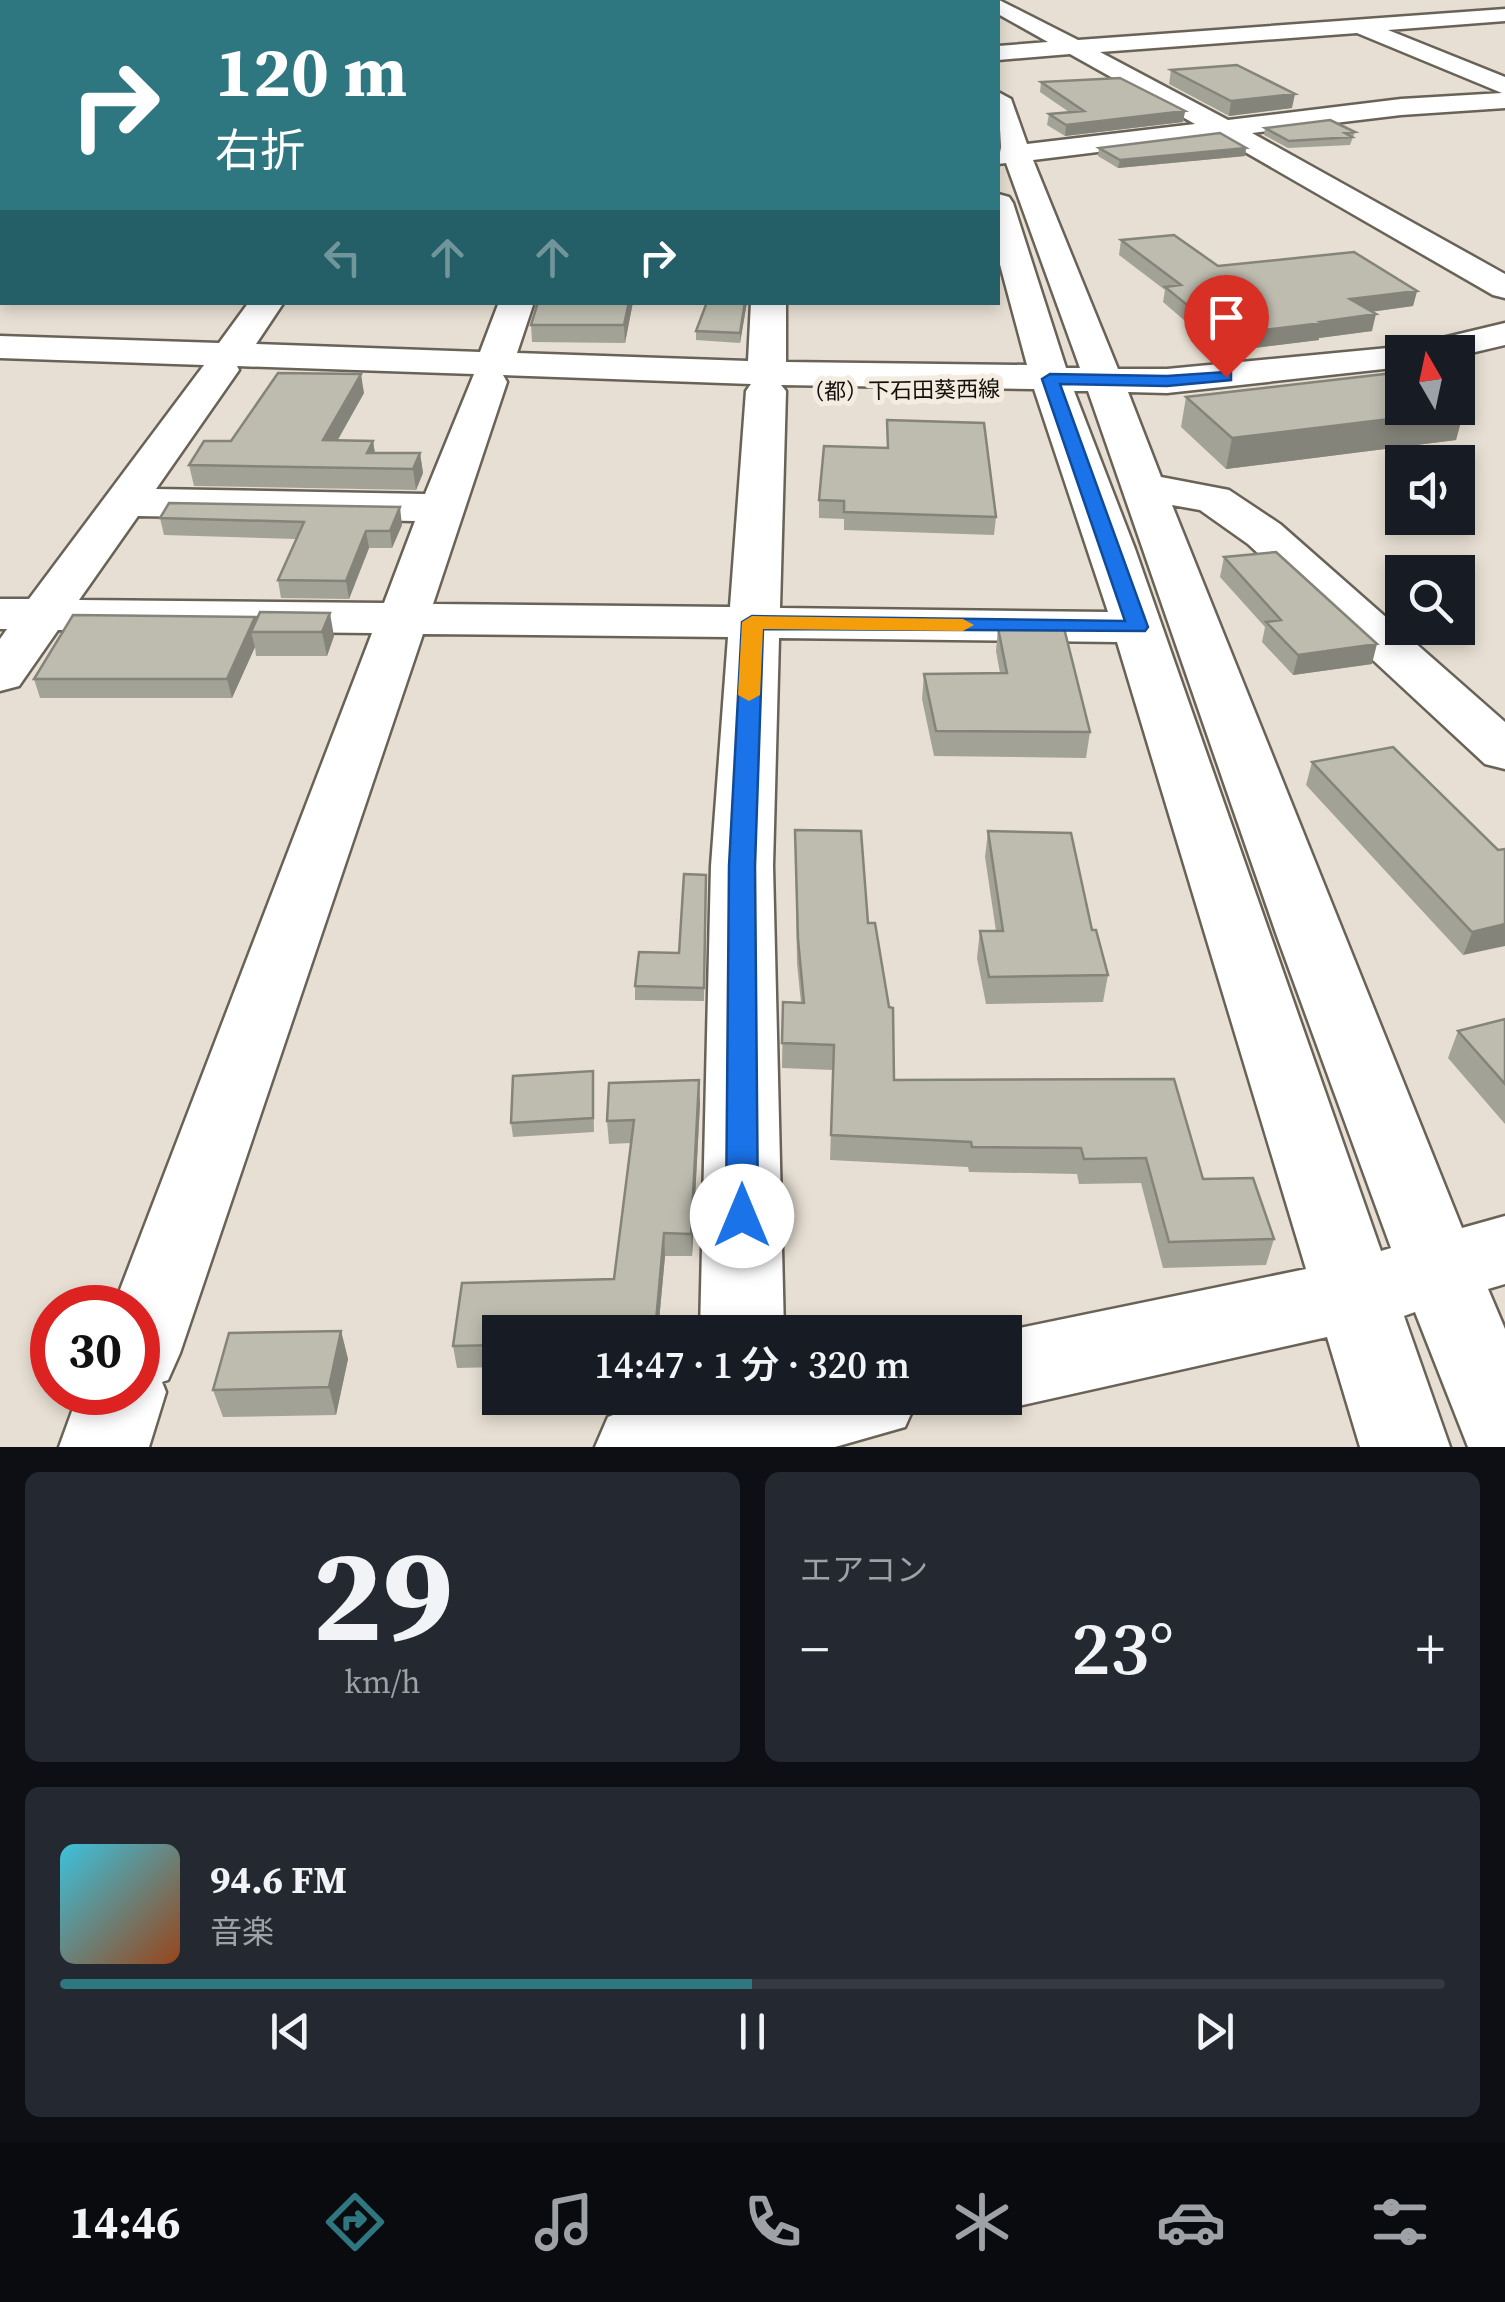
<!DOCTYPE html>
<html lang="ja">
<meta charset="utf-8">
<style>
:root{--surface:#171b24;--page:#242831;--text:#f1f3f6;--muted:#9ea1a6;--line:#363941;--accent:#2e7680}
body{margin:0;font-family:"Source Serif 4","Noto Sans JP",serif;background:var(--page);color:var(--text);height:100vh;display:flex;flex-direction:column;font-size:38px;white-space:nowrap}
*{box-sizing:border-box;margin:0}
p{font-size:32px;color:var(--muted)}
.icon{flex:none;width:55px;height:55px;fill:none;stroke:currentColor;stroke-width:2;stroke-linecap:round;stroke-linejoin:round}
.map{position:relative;height:1447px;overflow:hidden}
.sheet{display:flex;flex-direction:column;gap:25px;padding:25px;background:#0d0f14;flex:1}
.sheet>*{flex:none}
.banner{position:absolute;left:0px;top:0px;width:1000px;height:305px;box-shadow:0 5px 15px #0003;background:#2e7680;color:#fff;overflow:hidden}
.needle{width:65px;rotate:351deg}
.fabs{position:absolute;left:1385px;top:335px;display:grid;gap:20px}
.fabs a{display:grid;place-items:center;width:90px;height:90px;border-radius:0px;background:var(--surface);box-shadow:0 5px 15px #0003;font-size:50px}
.speed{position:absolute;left:30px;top:1285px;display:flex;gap:20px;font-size:50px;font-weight:700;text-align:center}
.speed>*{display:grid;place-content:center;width:130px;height:130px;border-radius:50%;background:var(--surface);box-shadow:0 5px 15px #0003;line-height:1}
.speed .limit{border:15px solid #d22;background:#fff;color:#111}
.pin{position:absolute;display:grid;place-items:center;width:85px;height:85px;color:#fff;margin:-102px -42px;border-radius:50% 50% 50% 0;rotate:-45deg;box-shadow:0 0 10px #0007}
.pin .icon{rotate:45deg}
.me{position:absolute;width:110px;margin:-55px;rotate:0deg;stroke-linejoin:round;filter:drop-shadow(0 0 8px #0008)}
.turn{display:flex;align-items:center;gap:35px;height:210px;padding:0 50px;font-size:45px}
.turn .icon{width:130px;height:130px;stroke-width:2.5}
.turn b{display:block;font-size:70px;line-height:85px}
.lanes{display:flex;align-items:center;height:95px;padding:0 50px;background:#0003;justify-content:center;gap:50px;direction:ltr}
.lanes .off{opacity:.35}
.big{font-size:75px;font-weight:600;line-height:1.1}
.sheet .tile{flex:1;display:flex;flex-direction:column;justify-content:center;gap:15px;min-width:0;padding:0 35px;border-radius:15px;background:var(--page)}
.sheet .dial{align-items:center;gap:0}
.dial b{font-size:130px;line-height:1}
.song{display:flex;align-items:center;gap:30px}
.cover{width:120px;height:120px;border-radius:15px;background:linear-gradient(135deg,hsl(190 70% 55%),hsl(20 70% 35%))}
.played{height:10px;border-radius:5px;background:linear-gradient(90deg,var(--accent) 50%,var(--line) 50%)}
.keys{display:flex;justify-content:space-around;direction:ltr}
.heat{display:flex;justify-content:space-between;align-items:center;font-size:55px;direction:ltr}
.sheet .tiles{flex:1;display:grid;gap:25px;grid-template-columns:1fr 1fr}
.tile:last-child{grid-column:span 2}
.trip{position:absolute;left:482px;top:1315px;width:540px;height:100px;border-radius:0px;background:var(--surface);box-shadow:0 5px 15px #0003;font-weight:600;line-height:100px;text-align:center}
.dock{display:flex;height:160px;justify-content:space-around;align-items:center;background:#090b0e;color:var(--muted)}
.dock .icon{width:70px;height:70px}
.dock .current{color:var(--accent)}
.dock b{font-size:45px;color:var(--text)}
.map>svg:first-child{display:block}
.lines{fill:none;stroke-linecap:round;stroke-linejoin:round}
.river{fill:#7b9c5a;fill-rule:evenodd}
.minor-casing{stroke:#686257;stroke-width:5}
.minor{fill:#fff;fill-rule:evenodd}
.wall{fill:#a3a296}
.shaded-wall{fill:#84847a}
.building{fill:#bdbcaf;stroke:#84847a;stroke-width:2.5}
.route{fill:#1a73e8;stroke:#114b97;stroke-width:2.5}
.slow{fill:#f59e0b}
.labels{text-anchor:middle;stroke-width:10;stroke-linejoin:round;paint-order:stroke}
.far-street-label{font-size:22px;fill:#120f0b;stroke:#f4ece0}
</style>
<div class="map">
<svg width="1505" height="1447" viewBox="0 0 1505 1447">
<rect width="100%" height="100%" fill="#e7dfd3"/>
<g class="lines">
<path class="river" d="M 2,83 L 2,105 L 0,106 L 0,84 Z"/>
<defs>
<path id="minor" d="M 767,0 L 787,0 L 787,2 L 767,2 Z
M 924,0 L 944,0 L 945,2 L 925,2 Z
M 999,0 L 1078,40 L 1505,9 L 1505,21 L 1388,30 L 1505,77 L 1505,108 L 1401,115 L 1252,133 L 1505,274 L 1505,298 L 1493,295 L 1219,137 L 1033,160 L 1118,369 L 1167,369 L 1409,346 L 1505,323 L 1505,345 L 1458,356 L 1458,352 L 1402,352 L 1402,367 L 1167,393 L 1128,392 L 1161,477 L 1229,490 L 1280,524 L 1505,722 L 1505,769 L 1485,764 L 1248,544 L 1200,510 L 1172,505 L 1462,1228 L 1505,1216 L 1505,1284 L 1488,1289 L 1505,1329 L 1505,1447 L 1468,1447 L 1415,1312 L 1404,1316 L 1450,1447 L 1360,1447 L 1327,1337 L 1005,1409 L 975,1398 L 1005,1398 L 1005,1332 L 1000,1332 L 1306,1269 L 1117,642 L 779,638 L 773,866 L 784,1332 L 700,1332 L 711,866 L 728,637 L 423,634 L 180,1353 L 168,1380 L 162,1382 L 166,1392 L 149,1447 L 59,1447 L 79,1392 L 138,1392 L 138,1308 L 113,1308 L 372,633 L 58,630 L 19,686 L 0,691 L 0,639 L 7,629 L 0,629 L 0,599 L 29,599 L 204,365 L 0,358 L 0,336 L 219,343 L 249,302 L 284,302 L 256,344 L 480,352 L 499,302 L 534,302 L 517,353 L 748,361 L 751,302 L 786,302 L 786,362 L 1027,365 L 998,257 L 998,194 L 1009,197 L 1013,203 L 1066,368 L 1080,368 L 1006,163 L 998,164 L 1001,147 L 998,92 L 1011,99 L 1027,144 L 1195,124 L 1070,54 L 998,60 L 998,46 L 1048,42 L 998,14 L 998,2 L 990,2 ZM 1357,33 L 1502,93 L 1401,99 L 1228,120 L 1100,52 ZM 237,366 L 474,374 L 425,494 L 156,489 L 239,370 ZM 503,375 L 751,384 L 746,391 L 730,607 L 433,604 L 507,382 ZM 781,385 L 1034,389 L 1108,612 L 780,608 L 786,391 ZM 1074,391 L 1088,391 L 1277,936 L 1391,1248 L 1381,1251 L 1135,549 ZM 138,516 L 415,521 L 384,603 L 79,600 Z
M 2,249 L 2,271 L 0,272 L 0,250 Z
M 674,1398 L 918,1398 L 905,1427 L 835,1447 L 595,1447 L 608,1417 L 640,1404 Z"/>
</defs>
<use href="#minor" class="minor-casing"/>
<use href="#minor" class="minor"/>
</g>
<path class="wall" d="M 0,0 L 686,0 L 685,2 L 2,2 L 2,39 L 0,40 Z
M 1171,70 L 1292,108 L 1229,116 L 1169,84 Z
M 1041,82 L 1185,111 L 1183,122 L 1065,136 L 1047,125 L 1049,114 L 1069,112 L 1040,92 Z
M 1265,128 L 1355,132 L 1350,145 L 1288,148 L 1264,135 Z
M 1099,148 L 1246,148 L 1245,156 L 1118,168 L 1098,156 Z
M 1121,240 L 1218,266 L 1417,291 L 1413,306 L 1371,312 L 1372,331 L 1319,338 L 1319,340 L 1221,352 L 1163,302 L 1165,290 L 1119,255 Z
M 538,302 L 633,302 L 625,343 L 532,342 L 531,325 Z
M 747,302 L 740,343 L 696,340 L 696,331 Z
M 364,393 L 338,440 L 373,441 L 375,453 L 420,453 L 423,473 L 416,490 L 194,486 L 189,465 L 231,441 Z
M 1186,397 L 1464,410 L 1456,440 L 1226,469 L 1181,427 Z
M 887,420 L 996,517 L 994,535 L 844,530 L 844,519 L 819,518 L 819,500 L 887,448 Z
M 160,518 L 402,525 L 392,548 L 369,548 L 349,599 L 281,598 L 278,580 L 296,539 L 164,535 Z
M 1224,557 L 1372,664 L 1293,675 L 1262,642 L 1265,627 L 1220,577 Z
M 260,612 L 334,636 L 327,656 L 256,656 L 255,647 L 232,698 L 40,698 L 34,679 L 256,620 Z
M 998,628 L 1090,732 L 1086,758 L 934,756 L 922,699 L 924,674 L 1000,673 L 996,651 Z
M 1312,762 L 1498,850 L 1505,849 L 1463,955 L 1306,785 Z
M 795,830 L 868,923 L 894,1080 L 1174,1079 L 1203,1179 L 1274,1239 L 1266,1265 L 1163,1268 L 1141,1183 L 1079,1184 L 1077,1174 L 969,1172 L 968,1167 L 830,1160 L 833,1070 L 782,1068 L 783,1002 L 801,1003 L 797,963 Z
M 988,831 L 1092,930 L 1108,975 L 1103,1002 L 986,1004 L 977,958 L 980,931 L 996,931 L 985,857 Z
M 706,875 L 704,1001 L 635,1000 L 635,986 L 679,953 Z
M 1505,1019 L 1505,1124 L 1448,1058 L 1458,1031 Z
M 593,1071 L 594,1132 L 513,1137 L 511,1123 Z
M 700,1103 L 692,1256 L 665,1256 L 658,1332 L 500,1332 L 500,1367 L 457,1368 L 453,1346 L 614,1279 L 631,1143 L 609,1144 L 607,1121 Z
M 341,1331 L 348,1359 L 336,1415 L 223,1417 L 213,1390 Z"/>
<path class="shaded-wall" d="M 1295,94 L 1292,108 L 1229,116 L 1231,101 Z
M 1185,111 L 1183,122 L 1065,136 L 1066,125 Z
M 1246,148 L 1245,156 L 1118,168 L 1120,160 Z
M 1417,291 L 1413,306 L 1347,315 L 1350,299 Z
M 629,302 L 633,302 L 625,343 L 624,325 Z
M 745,302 L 747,302 L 740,343 L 740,333 Z
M 1376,314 L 1372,331 L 1319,338 L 1319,340 L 1221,352 L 1224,335 Z
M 361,374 L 364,393 L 326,460 L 323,440 Z
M 1464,410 L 1456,440 L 1226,469 L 1232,438 Z
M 373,441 L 376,461 L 367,453 Z
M 420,453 L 423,473 L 416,490 L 413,469 Z
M 400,507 L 402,525 L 392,548 L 390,531 Z
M 366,531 L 369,548 L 349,599 L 346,581 Z
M 330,613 L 334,636 L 327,656 L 322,632 Z
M 255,617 L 259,632 L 251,632 L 255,647 L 232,698 L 227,679 Z
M 1377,644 L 1372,664 L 1293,675 L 1298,655 Z
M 1505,924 L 1505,946 L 1463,955 L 1472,932 Z
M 699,1080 L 700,1103 L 692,1256 L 691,1234 Z
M 664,1233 L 665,1256 L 658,1332 L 655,1332 Z
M 341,1331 L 348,1359 L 336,1415 L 329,1387 Z"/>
<path class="building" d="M 0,0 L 600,0 L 599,2 L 2,2 L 2,43 L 0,31 Z
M 2,46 L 2,66 L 0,66 L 0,47 Z
M 1237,65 L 1295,94 L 1231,101 L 1171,70 Z
M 1120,78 L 1185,111 L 1066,125 L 1049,114 L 1084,111 L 1041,82 Z
M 2,110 L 2,195 L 0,195 L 0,111 Z
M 1330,120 L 1355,132 L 1345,133 L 1352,137 L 1289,141 L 1265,128 Z
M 1220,133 L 1246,148 L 1120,160 L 1099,148 Z
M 1174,235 L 1218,266 L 1354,252 L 1417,291 L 1350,299 L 1376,314 L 1320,322 L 1322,323 L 1224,335 L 1165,287 L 1181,285 L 1121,240 Z
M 538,302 L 629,302 L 624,325 L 531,325 Z
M 707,302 L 745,302 L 740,333 L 696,331 Z
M 1402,372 L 1402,408 L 1458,408 L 1458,405 L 1464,410 L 1232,438 L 1186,397 Z
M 278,373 L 361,374 L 323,440 L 373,441 L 367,453 L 420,453 L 413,469 L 189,465 L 204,441 L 231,441 Z
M 887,420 L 984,423 L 996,517 L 844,512 L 844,501 L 819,500 L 824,446 L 888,448 Z
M 169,503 L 400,507 L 390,531 L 366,531 L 346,581 L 278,580 L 304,522 L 160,518 Z
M 1276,552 L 1377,644 L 1298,655 L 1266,622 L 1281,620 L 1224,557 Z
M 260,612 L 330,613 L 322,632 L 251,632 Z
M 73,615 L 255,617 L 227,679 L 34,679 Z
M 998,628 L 1064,628 L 1090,732 L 936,731 L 924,674 L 1007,673 Z
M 1393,747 L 1498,850 L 1505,849 L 1505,924 L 1472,932 L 1312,762 Z
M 795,830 L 861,831 L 868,923 L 875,923 L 889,1007 L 893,1008 L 894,1080 L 1174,1079 L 1203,1179 L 1253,1178 L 1274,1239 L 1169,1242 L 1146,1158 L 1084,1159 L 1081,1148 L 972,1147 L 971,1142 L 831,1135 L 834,1045 L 782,1043 L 783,1002 L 804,1003 L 798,939 Z
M 988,831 L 1071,833 L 1092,930 L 1096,930 L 1108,975 L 989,977 L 980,931 L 1003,931 Z
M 684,874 L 706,875 L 704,988 L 635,986 L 639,952 L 679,953 Z
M 1505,1019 L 1505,1084 L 1458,1031 Z
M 593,1071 L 593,1118 L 511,1123 L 513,1076 Z
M 699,1080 L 691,1234 L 664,1233 L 655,1332 L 500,1332 L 500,1345 L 453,1346 L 462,1283 L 614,1279 L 634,1120 L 607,1121 L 609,1083 Z
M 341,1331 L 329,1387 L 213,1390 L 229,1333 Z"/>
<path class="route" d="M 1226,372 L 1231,373 L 1231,380 L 1167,386 L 1060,384 L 1148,627 L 1145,631 L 763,629 L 755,866 L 758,1216 L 754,1225 L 742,1229 L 731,1225 L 726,1216 L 729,866 L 742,622 L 752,616 L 1125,621 L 1042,379 L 1050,374 L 1167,376 Z"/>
<path class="slow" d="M 752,616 L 963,619 L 974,625 L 963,631 L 763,629 L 760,695 L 749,701 L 738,695 L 742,622 Z"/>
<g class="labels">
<g class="far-street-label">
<text transform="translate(901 390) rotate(-1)" y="8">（都）下石田葵西線</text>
</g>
</g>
</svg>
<div class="fabs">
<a><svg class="needle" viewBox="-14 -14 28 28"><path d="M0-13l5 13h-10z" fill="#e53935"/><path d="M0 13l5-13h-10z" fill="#9ea1a6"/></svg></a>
<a><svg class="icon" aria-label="sound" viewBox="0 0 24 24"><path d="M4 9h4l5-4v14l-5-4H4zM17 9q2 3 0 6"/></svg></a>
<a><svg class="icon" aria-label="search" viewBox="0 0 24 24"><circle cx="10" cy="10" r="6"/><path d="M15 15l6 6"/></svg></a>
</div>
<div class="speed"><div class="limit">30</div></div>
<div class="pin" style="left:1226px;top:377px;background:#d93025"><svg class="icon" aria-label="arrive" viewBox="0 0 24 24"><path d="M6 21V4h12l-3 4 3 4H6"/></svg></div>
<svg class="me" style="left:742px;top:1216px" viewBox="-20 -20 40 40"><circle r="19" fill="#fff"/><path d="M0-13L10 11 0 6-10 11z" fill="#1a73e8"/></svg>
<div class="trip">14:47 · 1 分 · 320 m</div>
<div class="banner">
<div class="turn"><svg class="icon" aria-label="right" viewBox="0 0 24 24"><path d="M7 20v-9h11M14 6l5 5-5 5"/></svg><div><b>120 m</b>右折</div></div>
<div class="lanes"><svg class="icon off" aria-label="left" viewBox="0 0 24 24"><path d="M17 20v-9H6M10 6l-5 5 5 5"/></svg><svg class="icon off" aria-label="ahead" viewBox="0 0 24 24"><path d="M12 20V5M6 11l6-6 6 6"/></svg><svg class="icon off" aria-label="ahead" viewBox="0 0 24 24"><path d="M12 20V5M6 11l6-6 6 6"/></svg><svg class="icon" aria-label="right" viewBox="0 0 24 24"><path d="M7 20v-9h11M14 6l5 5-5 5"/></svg></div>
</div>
</div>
<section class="sheet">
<div class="tiles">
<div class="tile dial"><b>29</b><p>km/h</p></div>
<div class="tile"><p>エアコン</p>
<div class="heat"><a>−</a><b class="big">23°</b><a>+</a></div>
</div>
<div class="tile">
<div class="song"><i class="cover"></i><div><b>94.6 FM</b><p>音楽</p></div></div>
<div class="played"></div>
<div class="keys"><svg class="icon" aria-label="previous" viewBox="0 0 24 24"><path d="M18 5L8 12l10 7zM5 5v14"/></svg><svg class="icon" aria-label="pause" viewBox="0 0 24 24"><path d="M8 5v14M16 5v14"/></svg><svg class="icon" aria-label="next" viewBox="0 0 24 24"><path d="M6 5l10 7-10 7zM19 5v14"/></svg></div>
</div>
</div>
</section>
<nav class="dock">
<b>14:46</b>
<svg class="icon current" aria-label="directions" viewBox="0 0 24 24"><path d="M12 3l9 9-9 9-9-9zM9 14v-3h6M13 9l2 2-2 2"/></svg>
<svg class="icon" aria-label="music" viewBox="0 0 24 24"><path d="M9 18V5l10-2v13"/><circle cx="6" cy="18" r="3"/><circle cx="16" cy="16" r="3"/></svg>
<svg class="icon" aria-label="phone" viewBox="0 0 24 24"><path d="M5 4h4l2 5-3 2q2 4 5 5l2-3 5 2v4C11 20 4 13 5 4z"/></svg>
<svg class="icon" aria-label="climate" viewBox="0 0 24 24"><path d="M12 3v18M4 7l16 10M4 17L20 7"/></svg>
<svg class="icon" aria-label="car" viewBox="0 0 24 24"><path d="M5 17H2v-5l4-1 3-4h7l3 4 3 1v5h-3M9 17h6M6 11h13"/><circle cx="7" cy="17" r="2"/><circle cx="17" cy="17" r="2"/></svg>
<svg class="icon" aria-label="filters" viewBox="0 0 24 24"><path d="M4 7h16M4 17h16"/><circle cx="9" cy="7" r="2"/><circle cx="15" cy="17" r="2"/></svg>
</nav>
